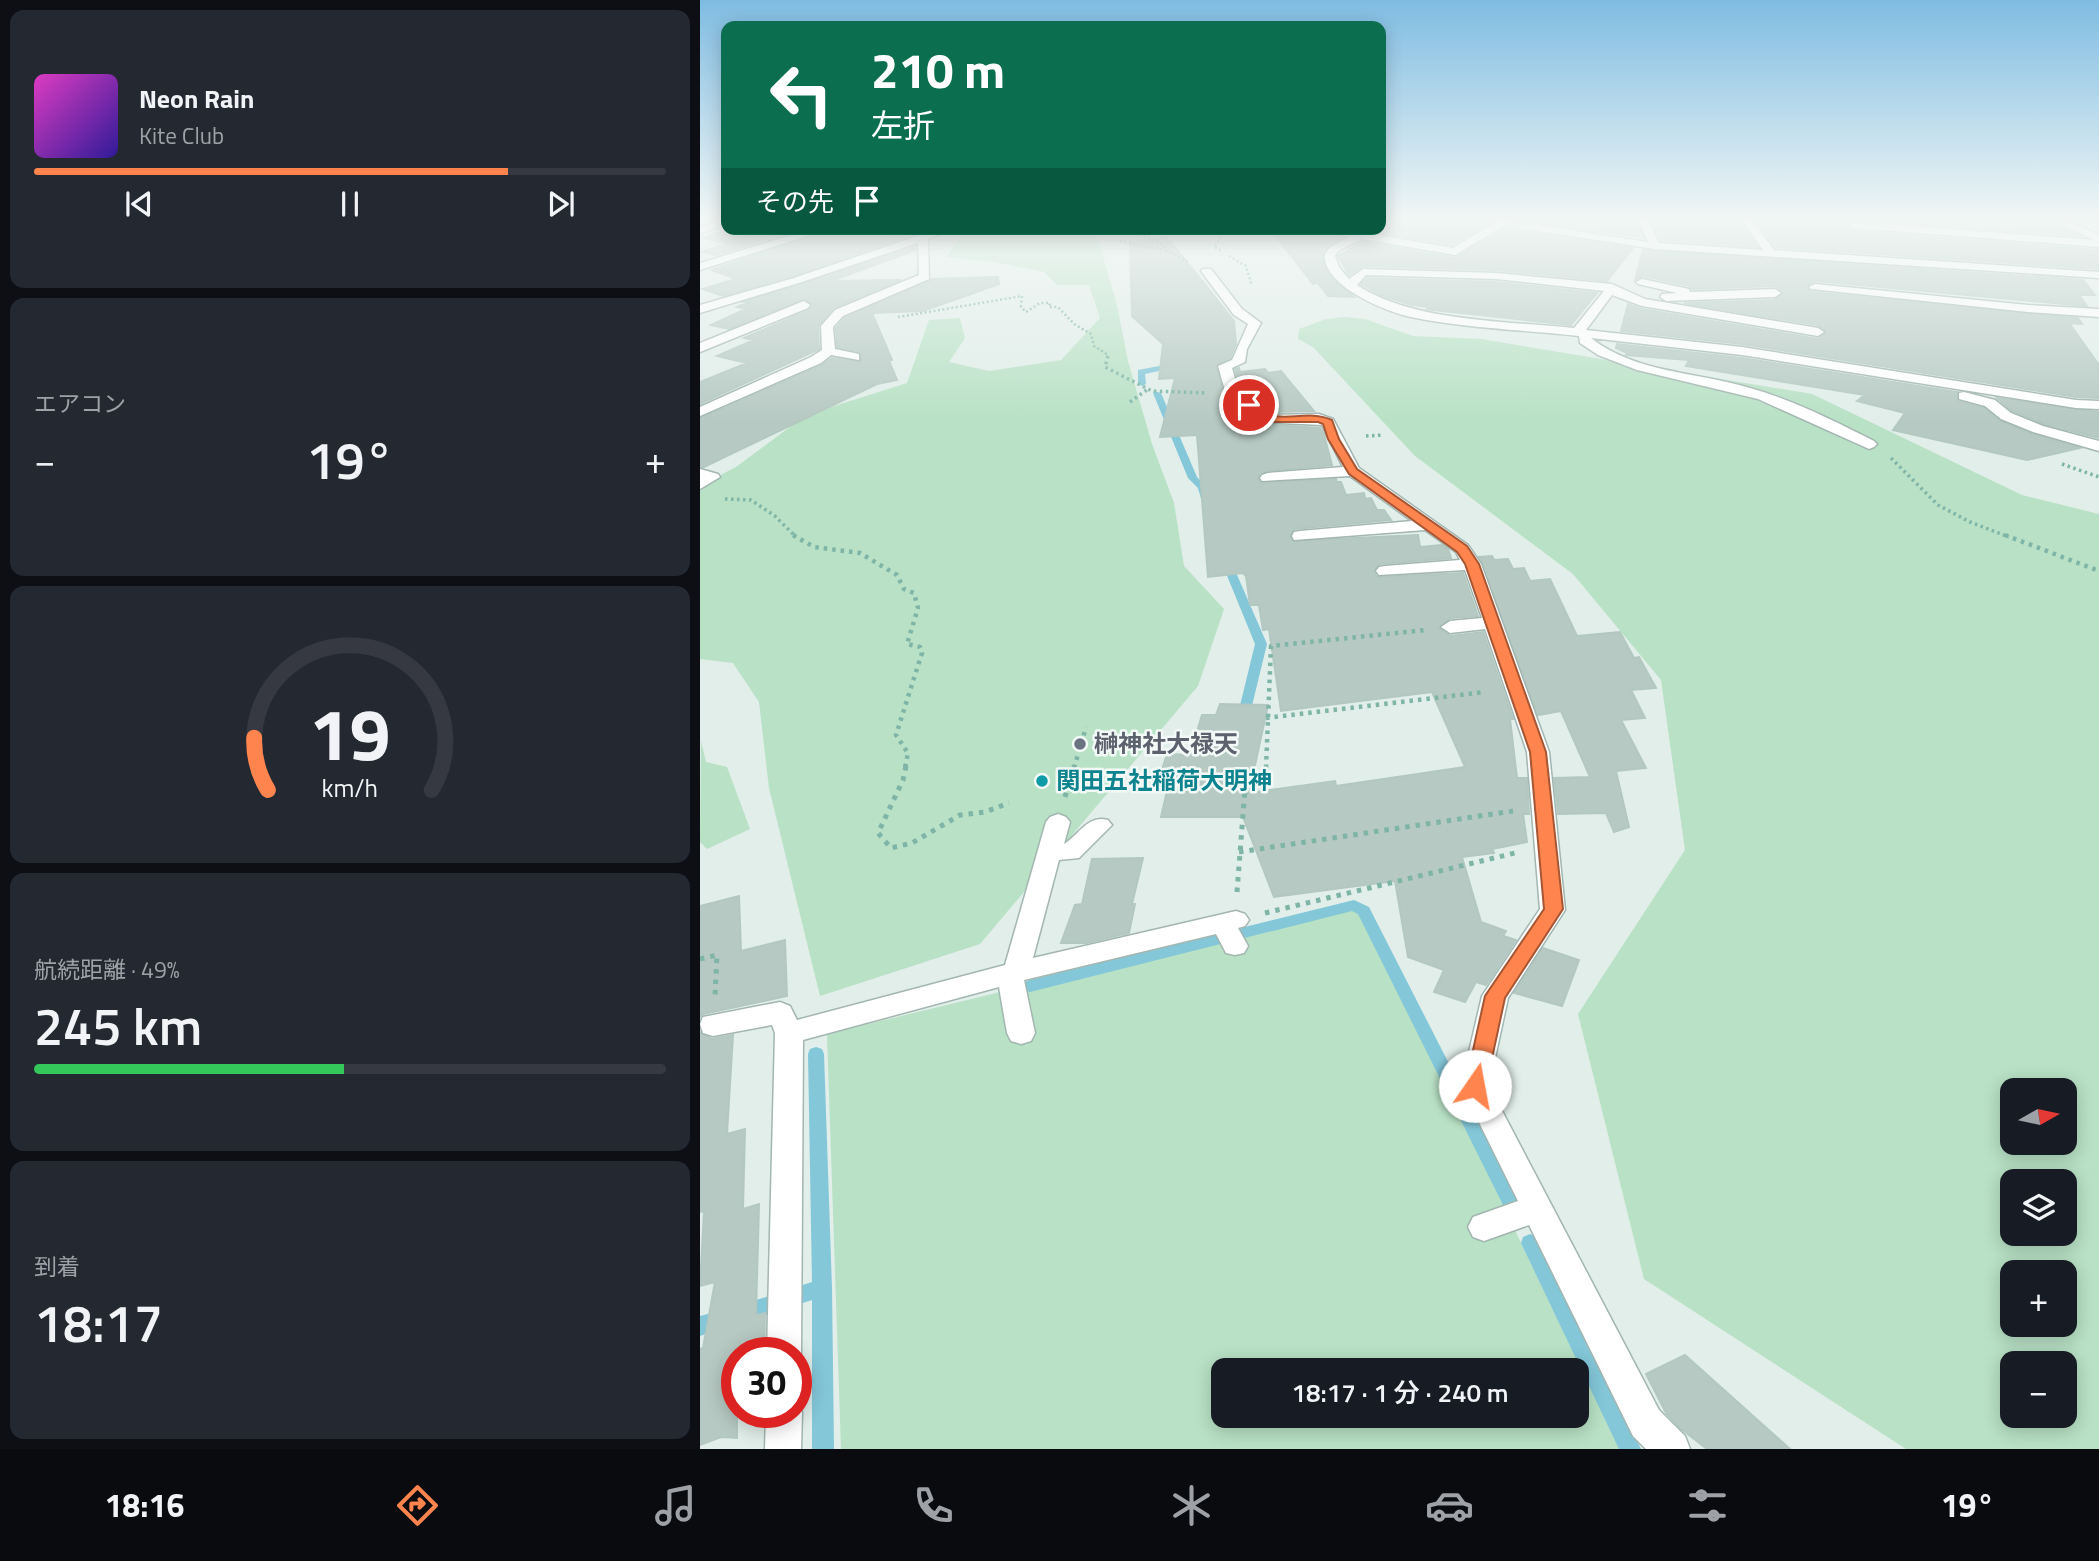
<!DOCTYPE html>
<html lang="ja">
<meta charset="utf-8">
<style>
:root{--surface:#171b24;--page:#242831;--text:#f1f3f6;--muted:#9ea1a6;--line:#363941;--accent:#ff844e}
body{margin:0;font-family:"Titillium Web","Noto Sans JP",sans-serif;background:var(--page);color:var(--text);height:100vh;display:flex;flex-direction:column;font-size:26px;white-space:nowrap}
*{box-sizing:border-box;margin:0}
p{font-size:23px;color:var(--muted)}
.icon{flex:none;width:38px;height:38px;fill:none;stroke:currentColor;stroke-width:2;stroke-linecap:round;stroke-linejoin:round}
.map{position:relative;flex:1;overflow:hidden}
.panel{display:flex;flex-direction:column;gap:10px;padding:10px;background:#0d0f14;width:700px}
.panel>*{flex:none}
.guide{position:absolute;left:21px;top:21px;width:665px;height:214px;border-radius:14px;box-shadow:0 4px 18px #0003;background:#0b6e4f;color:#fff;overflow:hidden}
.needle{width:46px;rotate:81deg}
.controls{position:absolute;left:1300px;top:1078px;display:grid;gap:14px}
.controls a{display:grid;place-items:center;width:77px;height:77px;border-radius:14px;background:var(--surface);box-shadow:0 4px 18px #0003;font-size:35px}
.speed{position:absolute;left:21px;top:1337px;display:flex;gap:14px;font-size:35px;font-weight:700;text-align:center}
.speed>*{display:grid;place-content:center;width:91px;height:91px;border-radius:50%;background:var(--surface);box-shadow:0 4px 18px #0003;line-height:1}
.speed .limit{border:10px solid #d22;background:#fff;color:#111}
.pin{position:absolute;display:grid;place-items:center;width:60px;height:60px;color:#fff;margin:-30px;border:4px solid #fff;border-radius:50%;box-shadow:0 2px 7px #0007}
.me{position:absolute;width:77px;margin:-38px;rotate:12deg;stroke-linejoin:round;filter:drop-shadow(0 0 5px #0008)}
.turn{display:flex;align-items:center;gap:24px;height:147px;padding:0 35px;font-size:32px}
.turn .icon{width:91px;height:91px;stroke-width:2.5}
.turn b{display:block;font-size:49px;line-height:60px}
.then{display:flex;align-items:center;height:66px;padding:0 35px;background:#0003;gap:14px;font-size:26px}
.big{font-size:52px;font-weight:600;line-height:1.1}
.panel .card{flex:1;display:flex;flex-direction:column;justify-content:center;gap:10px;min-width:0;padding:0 24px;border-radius:14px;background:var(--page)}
.panel .dial{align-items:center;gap:0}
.dial svg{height:182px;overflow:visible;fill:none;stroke:var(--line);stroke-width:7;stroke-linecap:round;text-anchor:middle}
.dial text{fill:var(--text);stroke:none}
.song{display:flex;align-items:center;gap:21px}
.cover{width:84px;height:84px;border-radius:10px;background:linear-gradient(135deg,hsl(310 70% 55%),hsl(250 70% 35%))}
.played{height:7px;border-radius:4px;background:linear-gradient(90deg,var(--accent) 75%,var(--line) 75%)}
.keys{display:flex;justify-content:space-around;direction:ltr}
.heat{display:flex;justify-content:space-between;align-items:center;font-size:38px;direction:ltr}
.charge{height:10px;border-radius:5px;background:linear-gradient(90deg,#34c759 49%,var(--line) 0)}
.trip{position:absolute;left:511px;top:1358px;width:378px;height:70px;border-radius:14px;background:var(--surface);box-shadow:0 4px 18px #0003;font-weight:600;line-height:70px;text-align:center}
.menu{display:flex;height:112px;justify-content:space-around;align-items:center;background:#090b0e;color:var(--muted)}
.menu .icon{width:49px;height:49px}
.menu .selected{color:var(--accent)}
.menu b{font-size:32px;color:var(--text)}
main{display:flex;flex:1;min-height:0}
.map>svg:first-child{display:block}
.green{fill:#b8e1c5;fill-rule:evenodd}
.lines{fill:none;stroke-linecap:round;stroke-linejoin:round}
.stream{fill:#83c7d9;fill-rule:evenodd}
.building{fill:#b6c9c2;stroke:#b3c8c0;stroke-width:2}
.minor-casing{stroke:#a3b6b1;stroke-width:3}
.path-far3{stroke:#7eb5a7;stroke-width:2.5;stroke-dasharray:2 2.5;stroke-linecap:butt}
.path-far2{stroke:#7eb5a7;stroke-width:3.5;stroke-dasharray:2.5 3.5;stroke-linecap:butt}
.path-far1{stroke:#7eb5a7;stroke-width:4.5;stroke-dasharray:3.5 5;stroke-linecap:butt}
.path{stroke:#7eb5a7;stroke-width:5;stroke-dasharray:4.5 6;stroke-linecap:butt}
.minor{fill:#fff;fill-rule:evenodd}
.route{fill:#ff844e;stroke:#a65633;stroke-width:2}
.worship-dot{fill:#6b7280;stroke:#f2f9f6;stroke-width:2.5}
.culture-dot{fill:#0f9aa8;stroke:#f2f9f6;stroke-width:2.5}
.labels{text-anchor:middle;stroke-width:5;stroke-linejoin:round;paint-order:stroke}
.worship-label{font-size:24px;font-weight:bold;fill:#5b616d;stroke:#f2f9f6;text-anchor:start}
.culture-label{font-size:24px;font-weight:bold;fill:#0d838f;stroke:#f2f9f6;text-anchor:start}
</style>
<main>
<section class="panel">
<div class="card">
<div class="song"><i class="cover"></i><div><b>Neon Rain</b><p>Kite Club</p></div></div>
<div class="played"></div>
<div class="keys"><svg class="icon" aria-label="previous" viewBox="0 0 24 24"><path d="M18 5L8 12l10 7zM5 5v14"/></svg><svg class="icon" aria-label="pause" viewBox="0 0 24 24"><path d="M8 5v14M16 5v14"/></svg><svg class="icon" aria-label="next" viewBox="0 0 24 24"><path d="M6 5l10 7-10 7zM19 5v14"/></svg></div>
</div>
<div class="card"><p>エアコン</p>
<div class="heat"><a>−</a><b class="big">19°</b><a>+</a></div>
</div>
<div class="card dial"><svg viewBox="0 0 100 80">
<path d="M14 69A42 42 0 1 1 86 69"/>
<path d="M14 69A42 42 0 0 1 8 46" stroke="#ff844e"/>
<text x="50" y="56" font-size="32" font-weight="700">19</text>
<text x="50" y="72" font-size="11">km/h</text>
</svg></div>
<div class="card"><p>航続距離 · 49%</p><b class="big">245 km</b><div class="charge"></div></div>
<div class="card"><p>到着</p><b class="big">18:17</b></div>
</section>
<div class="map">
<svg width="1399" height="1449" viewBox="0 0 1399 1449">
<rect width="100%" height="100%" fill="#e1eee9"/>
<path class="green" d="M 266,229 L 395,229 L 417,305 L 428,361 L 452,444 L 474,503 L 484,566 L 524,609 L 498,686 L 280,944 L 120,996 L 69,788 L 59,702 L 33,663 L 0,659 L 0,486 L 36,467 L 106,415 L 207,383 L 229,320 L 260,318 L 265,338 L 249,362 L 289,371 L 361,360 L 400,318 L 389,285 L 357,285 L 344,272 L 295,262 L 246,257 Z
M 645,317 L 665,319 L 713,336 L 781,339 L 1112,394 L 1322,495 L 1399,514 L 1399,1449 L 1206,1449 L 944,1279 L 878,1014 L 985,850 L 961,680 L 873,574 L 715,456 L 613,347 L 598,339 L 599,329 L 626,319 ZM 1312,1090 L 1365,1090 L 1365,1143 L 1312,1143 ZM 1312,1181 L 1365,1181 L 1365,1234 L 1312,1234 ZM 1312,1272 L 1365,1272 L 1365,1325 L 1312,1325 ZM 1312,1363 L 1365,1363 L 1365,1416 L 1312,1416 Z
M 1,741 L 6,762 L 27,767 L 50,829 L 7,849 L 0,842 Z
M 659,905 L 920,1449 L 141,1449 L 127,1034 ZM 523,1370 L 877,1370 L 877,1416 L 523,1416 Z"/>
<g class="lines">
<path class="stream" d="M 475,363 L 478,363 L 478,367 L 445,374 L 446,384 L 442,386 L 438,384 L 438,370 Z
M 454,391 L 461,393 L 497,477 L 507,487 L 510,500 L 508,502 L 502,502 L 498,488 L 488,478 L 453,393 Z
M 526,558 L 531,561 L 567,644 L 549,718 L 543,722 L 537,718 L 555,644 L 521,561 Z
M 654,900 L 669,907 L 671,911 L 815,1193 L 818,1199 L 815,1205 L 809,1207 L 803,1205 L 658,914 L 652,911 L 330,992 L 325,990 L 322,986 L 325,982 L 330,980 Z
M 116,1047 L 122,1049 L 124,1054 L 132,1288 L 134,1449 L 112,1449 L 112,1300 L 41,1323 L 34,1321 L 31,1314 L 34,1307 L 41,1305 L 112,1282 L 108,1054 L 110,1049 Z
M 830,1234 L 837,1237 L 941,1449 L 919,1449 L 821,1243 L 823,1237 Z
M 23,1310 L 30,1312 L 33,1319 L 30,1326 L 0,1336 L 0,1316 Z"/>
</g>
<path class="building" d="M 681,219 L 747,219 L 786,225 L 752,245 L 660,229 L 681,229 Z
M 836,219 L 935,219 L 943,237 L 832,222 Z
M 951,219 L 1038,219 L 1058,247 L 961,240 Z
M 1054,219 L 1349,219 L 1381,236 L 1154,219 L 1147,226 L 1154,231 L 1399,250 L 1399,269 L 1075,247 Z
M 33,229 L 102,229 L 16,255 L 2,252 L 26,244 L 3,238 Z
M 131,229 L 229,229 L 93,276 L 23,296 L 3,289 L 36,279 L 12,270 Z
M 570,229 L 617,229 L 643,238 L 629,245 L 623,252 L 624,266 L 631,278 L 654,297 L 628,296 L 618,283 L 613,284 Z
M 805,229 L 933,248 L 907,281 L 796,270 L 663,266 L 649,275 L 638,256 L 662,242 L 755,258 Z
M 467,237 L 534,321 L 536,344 L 530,358 L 516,365 L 524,396 L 560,424 L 620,428 L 624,435 L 632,465 L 567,471 L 558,477 L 560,482 L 636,479 L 637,482 L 641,482 L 646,495 L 664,493 L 665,499 L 671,498 L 677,510 L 684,510 L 691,520 L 594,529 L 590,535 L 592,541 L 718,535 L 720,547 L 742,545 L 748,549 L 751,558 L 679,564 L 673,571 L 677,577 L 763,573 L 778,616 L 750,618 L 739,628 L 750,636 L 783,632 L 813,719 L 810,719 L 817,778 L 827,778 L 829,814 L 823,814 L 827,842 L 792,849 L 794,853 L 762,857 L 781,922 L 806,931 L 803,936 L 816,940 L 786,985 L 776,982 L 765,1002 L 734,992 L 744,970 L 708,957 L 695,881 L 574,897 L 543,817 L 461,817 L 467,791 L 455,792 L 467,754 L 490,755 L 502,715 L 516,715 L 520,704 L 568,705 L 549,793 L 635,781 L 636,786 L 765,767 L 732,692 L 581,711 L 569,629 L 563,630 L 559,605 L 550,605 L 546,576 L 543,573 L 508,577 L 497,435 L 460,437 L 475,378 L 459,379 L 463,344 L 432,316 L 430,242 Z
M 215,247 L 216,250 L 131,281 L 201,280 L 133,308 L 118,326 L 119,349 L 0,404 L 0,382 L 47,363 L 17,356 L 54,340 L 44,338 L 109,310 L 113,304 L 103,299 L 29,329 L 11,325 L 46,309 L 37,307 L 47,303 L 44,302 Z
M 943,250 L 1383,280 L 1395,295 L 1379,295 L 1387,306 L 1115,281 L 1106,287 L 1111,292 L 1378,318 L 1382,324 L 1369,323 L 1399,365 L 1399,398 L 1376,397 L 1042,344 L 921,331 L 928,304 L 942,309 L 1118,339 L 1126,333 L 1118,325 L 984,303 L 1075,300 L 1083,292 L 1075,286 L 992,289 L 990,286 L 943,276 L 935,280 Z
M 298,277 L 299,284 L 223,311 L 172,313 L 192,360 L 189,361 L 197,380 L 177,384 L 4,467 L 0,467 L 0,418 L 122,365 L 132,358 L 161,362 L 161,352 L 137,347 L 136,328 L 145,318 L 232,279 Z
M 667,278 L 796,282 L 897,293 L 871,325 L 733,310 L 727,309 L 730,307 L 711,305 L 681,295 L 661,284 Z
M 917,344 L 1042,358 L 1257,392 L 1257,401 L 1284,408 L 1300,421 L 1332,434 L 1380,448 L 1327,460 L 1193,430 L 1205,413 L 1157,401 L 1165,395 L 986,366 L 989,360 L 926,355 L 927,353 L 916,348 Z
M 539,368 L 540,372 L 565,369 L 568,373 L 581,371 L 614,411 L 571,412 L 540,387 L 535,369 Z
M 1297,398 L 1399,412 L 1399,438 L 1344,424 L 1312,411 Z
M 792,556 L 794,560 L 808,559 L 813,569 L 824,568 L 830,581 L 850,579 L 877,636 L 920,632 L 934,658 L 939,657 L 956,688 L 931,690 L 945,718 L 921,720 L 946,768 L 916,771 L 929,827 L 914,832 L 906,813 L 858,814 L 854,778 L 890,777 L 861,711 L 838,715 L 779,557 Z
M 443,858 L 432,904 L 435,904 L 429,933 L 386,943 L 361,943 L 375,905 L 382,904 L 392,859 Z
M 39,896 L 41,951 L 85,940 L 87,996 L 3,1014 L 0,1017 L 0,906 Z
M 843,948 L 879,960 L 862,1006 L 814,993 Z
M 0,1032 L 12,1039 L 33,1035 L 27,1134 L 45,1129 L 43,1209 L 59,1204 L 56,1315 L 65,1313 L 64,1353 L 37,1353 L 37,1438 L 21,1437 L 0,1445 L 0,1349 L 3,1348 L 15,1282 L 0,1286 L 4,1211 L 0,1212 Z
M 985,1355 L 1090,1449 L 1007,1449 L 980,1428 L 966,1413 L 946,1374 Z"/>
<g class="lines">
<defs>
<path id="minor" d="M 26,219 L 26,225 L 0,233 L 0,227 Z
M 774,219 L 798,219 L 948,242 L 938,219 L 948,219 L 959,243 L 1063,250 L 1041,219 L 1051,219 L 1074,250 L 1399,272 L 1399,278 L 955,249 L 804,226 L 755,255 L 662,239 L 638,251 L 635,256 L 639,267 L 649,279 L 663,269 L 796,273 L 912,284 L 945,299 L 1118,328 L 1124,332 L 1118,336 L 942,306 L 912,295 L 886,330 L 1042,347 L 1376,400 L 1399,401 L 1399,409 L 1376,408 L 1042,355 L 891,338 C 935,373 998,372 1050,388 C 1093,400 1134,421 1174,441 L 1177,444 L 1174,447 L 1169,449 L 1058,399 L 937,370 L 898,355 L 880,343 L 879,336 C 824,330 764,328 711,317 C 686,312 621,285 625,254 L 630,247 L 650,237 L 619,229 L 643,229 L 753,248 L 793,224 ZM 666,275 L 796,279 L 904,291 L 874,328 C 807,321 713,322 657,285 Z
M 1351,219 L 1364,219 L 1399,235 L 1399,247 L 1154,228 L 1149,225 L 1154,222 L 1394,240 Z
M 112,229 L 129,229 L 0,270 L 0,263 Z
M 238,229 L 254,229 L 228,239 L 229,279 L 143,316 L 133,327 L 135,349 L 159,354 L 159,360 L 131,355 L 121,363 L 0,416 L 0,407 L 111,357 L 122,350 L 121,326 L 135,310 L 219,275 L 218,243 L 102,282 L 0,313 L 0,305 L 94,278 Z
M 503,269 L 511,269 L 542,309 L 561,323 L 547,349 L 545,362 L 532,368 L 538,389 L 570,415 L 619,414 L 633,419 L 659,468 L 768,545 L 781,564 L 849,752 L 865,910 L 808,998 L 789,1086 L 959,1410 L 985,1436 L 990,1449 L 946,1449 L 933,1436 L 829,1225 L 784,1241 L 773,1237 L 768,1227 L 773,1217 L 818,1201 L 761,1086 L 782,996 L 840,909 L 827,752 L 785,629 L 750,633 L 741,627 L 750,621 L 782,618 L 765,570 L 679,575 L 676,571 L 679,567 L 685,566 L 760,560 L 756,552 L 725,530 L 594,540 L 592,536 L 594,532 L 600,531 L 712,521 L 650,476 L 562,481 L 560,478 L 562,475 L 568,473 L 643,467 L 622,425 L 562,422 L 526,394 L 518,366 L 532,360 L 548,324 L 534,315 L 501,271 Z
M 942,279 L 989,289 L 990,292 L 1075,289 L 1081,293 L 1075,297 L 966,301 L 960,297 L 962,294 L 977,293 L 938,284 L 936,282 Z
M 1115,284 L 1328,305 L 1399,309 L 1399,317 L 1328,312 L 1111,289 L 1109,287 Z
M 104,301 L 110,305 L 108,308 L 0,352 L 0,343 Z
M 1264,392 L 1295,400 L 1311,413 L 1343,426 L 1399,441 L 1399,451 L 1333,432 L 1301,419 L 1285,406 L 1259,399 L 1259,393 Z
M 0,469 L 18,474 L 20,477 L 0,489 Z
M 358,814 L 366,817 L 370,822 L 364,844 C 379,835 388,814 408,820 L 412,825 L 379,858 L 359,860 L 333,958 L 536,911 L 545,914 L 549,920 L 545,926 L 538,928 L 548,946 L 544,953 L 535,955 L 526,953 L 516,934 L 324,980 L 335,1033 L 331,1041 L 321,1044 L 311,1041 L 307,1033 L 299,987 L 103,1040 L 101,1353 L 96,1365 L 96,1353 L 67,1353 L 75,1033 L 72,1025 L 13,1036 L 3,1033 L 0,1024 L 3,1017 L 80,1002 L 90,1006 L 97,1020 L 305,965 L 346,822 L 350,817 Z
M 96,1399 L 102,1412 L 101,1449 L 65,1449 L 66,1412 L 96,1412 Z"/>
</defs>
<use href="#minor" class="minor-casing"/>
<path class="path-far3" d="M 435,229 L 435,233 L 459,242 L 469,252 L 488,262
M 521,229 L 523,235 L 514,247 L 522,251
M 420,241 L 468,251
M 529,256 L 546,266 L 552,286
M 198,317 L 322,296 L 321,307 L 326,312 L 340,303 L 350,303 L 349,307 L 358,307 L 374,324 L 391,334 L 394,346 L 408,355 L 407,358"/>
<path class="path-far2" d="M 408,356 L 405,367 L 452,391 L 506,393
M 430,402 L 448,389
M 666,436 L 684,435
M 1191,458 L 1238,505 L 1270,522 L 1309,537
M 1362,464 L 1399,477
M 25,499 L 51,500 L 75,516 L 96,537"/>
<path class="path-far1" d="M 93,535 L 114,547 L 160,553 L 197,575 L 204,589 L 214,593 L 218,608 L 207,644 L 220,647 L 222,653 L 196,735 L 208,753 L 205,768
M 1305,535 L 1399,571
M 566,718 L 785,692
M 374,768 L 386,727
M 566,768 L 571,646 L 725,630"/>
<path class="path" d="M 206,766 L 203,780 L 178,833 L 191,848 L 212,843 L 260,815 L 285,812 L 309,803
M 365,797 L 374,766
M 539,852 L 813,811
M 537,892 L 545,789 L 566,770 L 566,766
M 565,913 L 815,853
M 0,959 L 17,955 L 15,996"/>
<use href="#minor" class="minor"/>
</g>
<linearGradient id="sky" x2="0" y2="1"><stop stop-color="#7fbce2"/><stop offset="0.52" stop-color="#f2f7f5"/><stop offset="1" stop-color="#f2f7f5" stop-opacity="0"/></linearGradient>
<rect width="1399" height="422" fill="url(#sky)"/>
<path class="route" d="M 545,402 C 557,401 559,412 570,415 C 587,421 610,410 632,420 L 639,439 L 657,469 L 767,546 L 779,564 L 846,752 L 863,909 L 805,998 L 786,1086 L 783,1092 L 775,1095 L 768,1092 L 765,1086 L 785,996 L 844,909 L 830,752 L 765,564 L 757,552 L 649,474 L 628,439 L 623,424 L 618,422 L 567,422 L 545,407 Z"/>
<circle class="worship-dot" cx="380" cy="744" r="7"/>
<circle class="culture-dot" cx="342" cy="781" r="7"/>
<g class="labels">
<g class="worship-label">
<text x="394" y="752">榊神社大禄天</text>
</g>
<g class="culture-label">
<text x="356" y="789">関田五社稲荷大明神</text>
</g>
</g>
</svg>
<div class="controls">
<a><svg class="needle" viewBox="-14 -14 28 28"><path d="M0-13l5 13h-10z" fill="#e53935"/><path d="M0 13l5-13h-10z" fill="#9ea1a6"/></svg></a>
<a><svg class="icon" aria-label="layers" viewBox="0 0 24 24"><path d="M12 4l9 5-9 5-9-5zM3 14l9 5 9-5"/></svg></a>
<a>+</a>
<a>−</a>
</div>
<div class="speed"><div class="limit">30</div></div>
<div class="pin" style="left:549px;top:405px;background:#d93025"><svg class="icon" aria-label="arrive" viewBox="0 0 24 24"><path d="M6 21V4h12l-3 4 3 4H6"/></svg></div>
<svg class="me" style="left:775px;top:1086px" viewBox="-20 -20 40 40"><circle r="19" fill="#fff"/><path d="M0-13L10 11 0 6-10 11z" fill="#ff844e"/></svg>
<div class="trip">18:17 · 1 分 · 240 m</div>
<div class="guide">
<div class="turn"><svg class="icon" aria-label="left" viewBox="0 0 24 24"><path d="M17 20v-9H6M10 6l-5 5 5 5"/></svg><div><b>210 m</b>左折</div></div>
<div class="then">その先<svg class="icon" aria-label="arrive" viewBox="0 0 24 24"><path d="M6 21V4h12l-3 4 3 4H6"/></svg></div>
</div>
</div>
</main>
<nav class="menu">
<b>18:16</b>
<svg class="icon selected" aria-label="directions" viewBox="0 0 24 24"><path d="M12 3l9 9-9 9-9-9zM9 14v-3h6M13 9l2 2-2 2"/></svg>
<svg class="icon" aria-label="music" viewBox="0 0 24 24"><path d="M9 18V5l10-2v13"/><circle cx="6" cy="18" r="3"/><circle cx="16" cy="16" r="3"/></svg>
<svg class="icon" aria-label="phone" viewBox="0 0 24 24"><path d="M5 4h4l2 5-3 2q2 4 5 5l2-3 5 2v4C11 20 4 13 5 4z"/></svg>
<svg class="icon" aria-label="climate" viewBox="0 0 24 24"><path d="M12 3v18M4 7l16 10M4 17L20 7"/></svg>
<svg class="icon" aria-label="car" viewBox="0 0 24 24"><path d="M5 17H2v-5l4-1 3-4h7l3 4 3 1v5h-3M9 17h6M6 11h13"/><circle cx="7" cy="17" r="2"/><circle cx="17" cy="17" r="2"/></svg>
<svg class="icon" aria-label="filters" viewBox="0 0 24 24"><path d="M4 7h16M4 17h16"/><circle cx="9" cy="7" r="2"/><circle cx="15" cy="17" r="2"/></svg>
<b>19°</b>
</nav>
